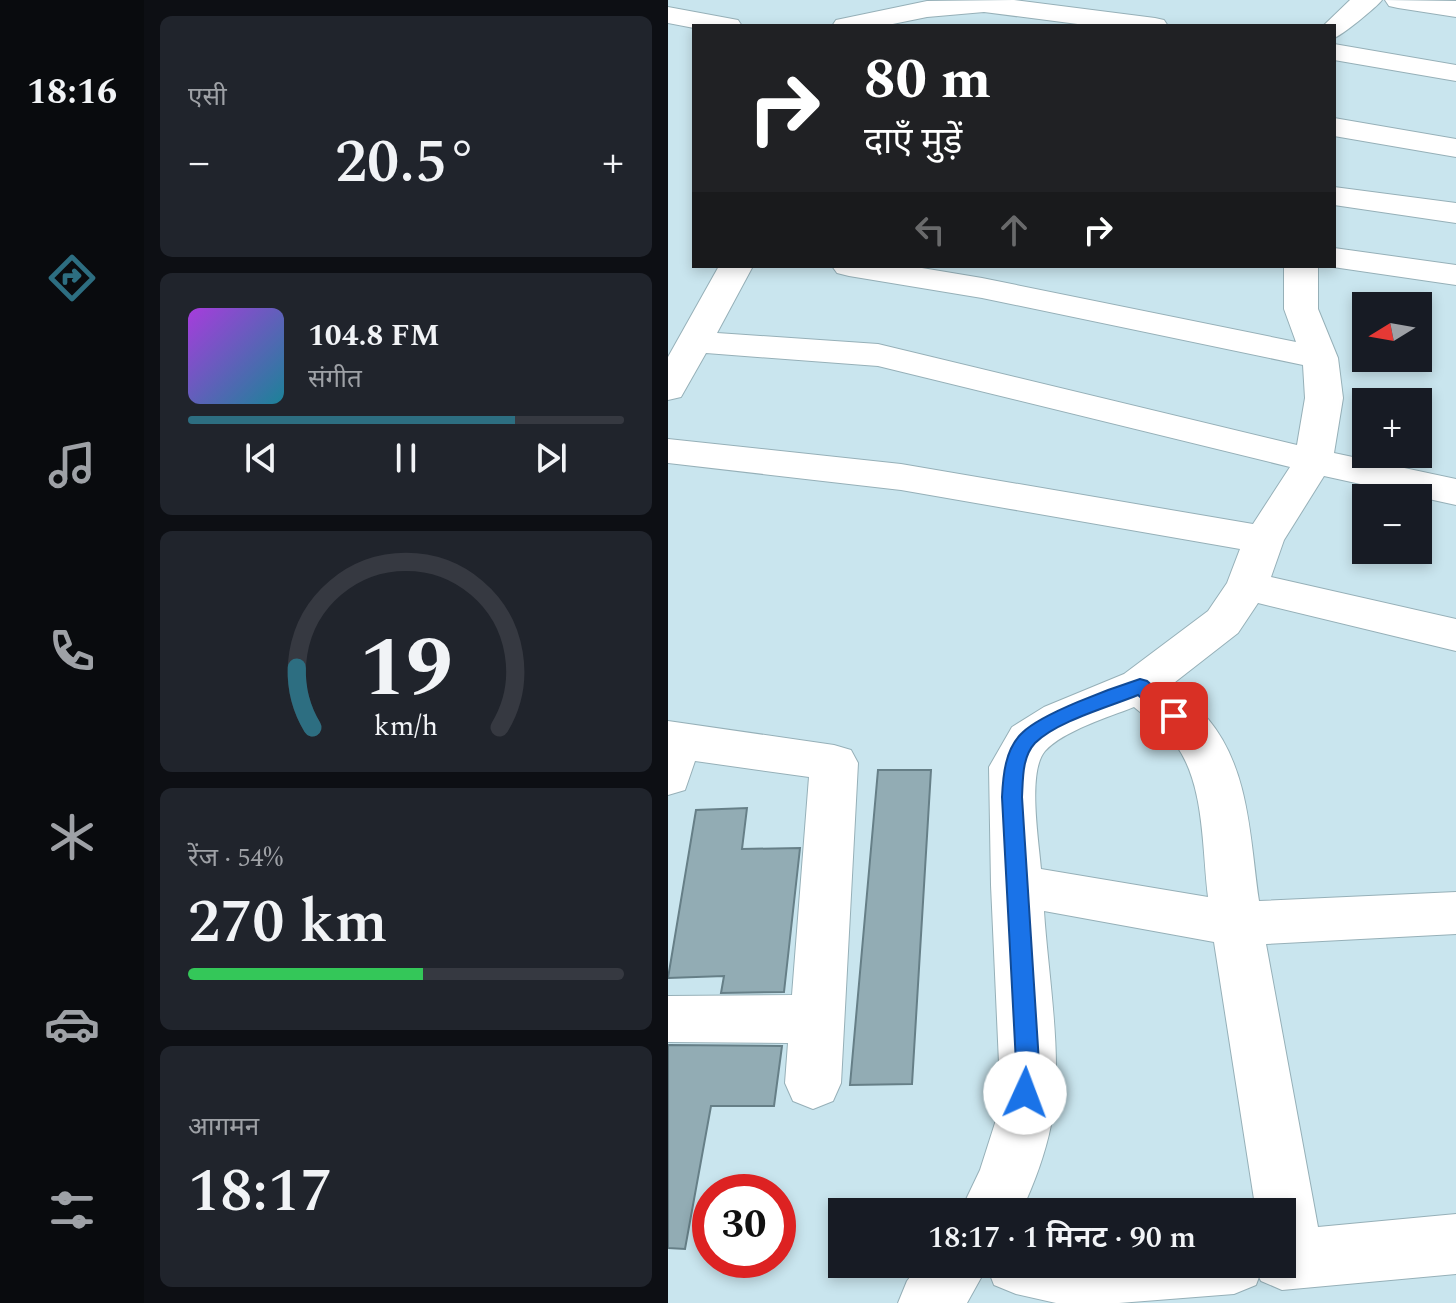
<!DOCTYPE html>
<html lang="hi">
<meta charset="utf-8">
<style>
:root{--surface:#171b24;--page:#20242c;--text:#f1f3f6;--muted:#9ea1a6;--line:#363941;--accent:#2d6e81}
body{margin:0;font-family:Spectral,"Noto Sans Devanagari",serif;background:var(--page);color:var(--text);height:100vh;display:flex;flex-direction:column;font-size:30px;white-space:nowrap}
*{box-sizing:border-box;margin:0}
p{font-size:26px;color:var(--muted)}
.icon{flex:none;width:44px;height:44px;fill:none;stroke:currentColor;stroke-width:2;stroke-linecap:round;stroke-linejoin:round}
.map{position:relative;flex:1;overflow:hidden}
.sheet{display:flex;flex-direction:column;gap:16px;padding:16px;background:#0d0f14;width:524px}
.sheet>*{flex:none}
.top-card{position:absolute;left:24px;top:24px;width:644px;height:244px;border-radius:0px;box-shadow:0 4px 12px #0003;background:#202124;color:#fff;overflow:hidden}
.needle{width:52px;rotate:259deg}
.controls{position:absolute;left:684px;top:292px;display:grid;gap:16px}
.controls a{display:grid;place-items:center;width:80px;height:80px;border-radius:0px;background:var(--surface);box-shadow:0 4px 12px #0003;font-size:40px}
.speed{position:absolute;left:24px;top:1174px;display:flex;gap:16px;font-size:40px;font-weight:700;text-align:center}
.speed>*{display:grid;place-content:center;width:104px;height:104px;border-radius:50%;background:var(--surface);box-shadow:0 4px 12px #0003;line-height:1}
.speed .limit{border:12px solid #d22;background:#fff;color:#111}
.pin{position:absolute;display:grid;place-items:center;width:68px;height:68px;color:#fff;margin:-34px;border-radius:16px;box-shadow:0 4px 12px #0006}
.me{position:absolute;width:88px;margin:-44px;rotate:2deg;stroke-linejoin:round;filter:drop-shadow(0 0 6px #0008)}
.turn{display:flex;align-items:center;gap:28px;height:168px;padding:0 40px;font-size:36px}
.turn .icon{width:104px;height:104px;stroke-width:2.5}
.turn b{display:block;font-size:56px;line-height:68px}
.lanes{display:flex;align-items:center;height:76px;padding:0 40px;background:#0003;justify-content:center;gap:40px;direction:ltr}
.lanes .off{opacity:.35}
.big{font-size:60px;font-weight:600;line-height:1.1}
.sheet .card{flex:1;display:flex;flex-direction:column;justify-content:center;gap:12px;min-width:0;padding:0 28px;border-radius:12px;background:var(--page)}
.sheet .dial{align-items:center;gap:0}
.dial svg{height:208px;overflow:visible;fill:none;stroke:var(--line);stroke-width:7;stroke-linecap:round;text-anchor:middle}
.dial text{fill:var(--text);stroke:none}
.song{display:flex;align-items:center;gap:24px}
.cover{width:96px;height:96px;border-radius:12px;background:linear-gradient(135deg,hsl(280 70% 55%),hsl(190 70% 35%))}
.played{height:8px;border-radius:4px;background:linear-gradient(90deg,var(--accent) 75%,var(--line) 75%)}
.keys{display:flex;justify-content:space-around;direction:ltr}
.heat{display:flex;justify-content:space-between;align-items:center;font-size:44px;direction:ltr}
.charge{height:12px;border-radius:6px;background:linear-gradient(90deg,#34c759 54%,var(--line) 0)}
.trip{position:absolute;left:160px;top:1198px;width:468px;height:80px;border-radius:0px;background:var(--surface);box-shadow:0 4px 12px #0003;font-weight:600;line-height:80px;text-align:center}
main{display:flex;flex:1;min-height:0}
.menu{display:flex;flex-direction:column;width:144px;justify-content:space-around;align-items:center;background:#090b0e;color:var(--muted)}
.menu .icon{width:56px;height:56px}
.menu .current{color:var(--accent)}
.menu b{font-size:36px;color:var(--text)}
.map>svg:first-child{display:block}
.building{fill:#92acb4;stroke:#667f87;stroke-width:2}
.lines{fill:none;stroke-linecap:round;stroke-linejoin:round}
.minor-casing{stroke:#96b0b8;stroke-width:2}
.minor{fill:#fff;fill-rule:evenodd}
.route{fill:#1a73e8;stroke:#114b97;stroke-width:2}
</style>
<main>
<nav class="menu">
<b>18:16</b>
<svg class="icon current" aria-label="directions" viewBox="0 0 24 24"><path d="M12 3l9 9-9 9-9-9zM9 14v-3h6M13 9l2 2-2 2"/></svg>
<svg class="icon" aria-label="music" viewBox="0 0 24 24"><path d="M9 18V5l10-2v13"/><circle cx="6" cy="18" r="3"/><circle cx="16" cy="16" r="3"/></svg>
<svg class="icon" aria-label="phone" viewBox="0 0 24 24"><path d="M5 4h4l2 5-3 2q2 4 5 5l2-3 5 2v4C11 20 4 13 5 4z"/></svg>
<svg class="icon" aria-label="climate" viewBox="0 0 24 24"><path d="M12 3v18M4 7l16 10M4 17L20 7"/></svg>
<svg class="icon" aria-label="car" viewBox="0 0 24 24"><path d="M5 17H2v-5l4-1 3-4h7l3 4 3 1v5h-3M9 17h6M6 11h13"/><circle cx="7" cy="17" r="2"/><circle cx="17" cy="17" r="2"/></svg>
<svg class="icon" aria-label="filters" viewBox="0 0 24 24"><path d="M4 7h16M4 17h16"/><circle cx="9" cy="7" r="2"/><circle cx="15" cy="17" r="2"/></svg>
</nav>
<section class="sheet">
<div class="card"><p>एसी</p>
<div class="heat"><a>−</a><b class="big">20.5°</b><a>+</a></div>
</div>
<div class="card">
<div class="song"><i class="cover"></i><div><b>104.8 FM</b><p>संगीत</p></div></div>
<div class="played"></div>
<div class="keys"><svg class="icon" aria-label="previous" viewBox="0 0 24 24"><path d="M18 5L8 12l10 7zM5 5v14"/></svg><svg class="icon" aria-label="pause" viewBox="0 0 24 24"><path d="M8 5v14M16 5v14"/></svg><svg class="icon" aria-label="next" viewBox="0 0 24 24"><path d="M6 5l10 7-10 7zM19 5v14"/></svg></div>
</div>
<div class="card dial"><svg viewBox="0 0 100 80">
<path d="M14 69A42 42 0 1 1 86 69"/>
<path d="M14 69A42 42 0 0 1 8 46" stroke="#2d6e81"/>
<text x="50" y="56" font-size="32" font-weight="700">19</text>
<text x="50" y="72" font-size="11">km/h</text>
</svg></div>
<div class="card"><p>रेंज · 54%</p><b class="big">270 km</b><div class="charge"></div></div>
<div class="card"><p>आगमन</p><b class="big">18:17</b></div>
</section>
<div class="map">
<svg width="788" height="1303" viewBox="0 0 788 1303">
<rect width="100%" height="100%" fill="#c9e5ee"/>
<path class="building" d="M 210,770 L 263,770 L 244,1084 L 182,1085 Z
M 79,808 L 74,849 L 132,848 L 116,992 L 53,993 L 56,976 L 0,978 L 28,810 Z
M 0,1045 L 114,1046 L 106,1106 L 43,1106 L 17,1249 L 0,1248 Z"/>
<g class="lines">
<defs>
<path id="minor" d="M 346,0 L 487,18 L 496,20 L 500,26 L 425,26 L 316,12 L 259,17 L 215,26 L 164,26 L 168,20 L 259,1 Z
M 682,0 L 714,0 C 709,7 673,36 666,38 L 666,26 L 655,26 Z
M 717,0 L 788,1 L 788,17 L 730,8 L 721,6 Z
M 0,7 L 70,20 L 74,26 L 26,28 L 0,23 Z
M 666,44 L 788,65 L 788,81 L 666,60 Z
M 666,118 L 788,139 L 788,157 L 666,136 Z
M 666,187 L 788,203 L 788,223 L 666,205 Z
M 666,248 L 788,265 L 788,285 L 658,266 L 666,266 Z
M 51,266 L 85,266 L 49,333 L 210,344 L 629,445 L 637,398 L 635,365 L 314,298 L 181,276 L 169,273 L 164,266 L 242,266 L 314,278 L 628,342 L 616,309 L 616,266 L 650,266 L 650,309 L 670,358 L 675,398 L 666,453 L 788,479 L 788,505 L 656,476 L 616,540 L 603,577 L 788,619 L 788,651 L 590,603 L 570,633 L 502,686 C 514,697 530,706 540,719 C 582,769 582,840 591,901 L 788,892 L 788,934 L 598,944 L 650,1227 L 788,1214 L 788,1274 L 614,1290 L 593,1281 L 591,1277 L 588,1285 L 566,1294 L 451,1303 L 388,1303 L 348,1294 L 326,1285 L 319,1267 L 299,1303 L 230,1303 L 239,1281 L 252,1264 L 614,1264 L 614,1212 L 588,1212 L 546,942 L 376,911 C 380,975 396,1063 383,1125 C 377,1155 366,1184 353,1212 L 292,1212 L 312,1170 L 327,1123 L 331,1063 L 323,885 L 321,767 L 344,727 L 376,707 L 456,674 L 540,611 L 559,583 L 572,549 L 233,490 L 0,463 L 0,439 L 233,464 L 585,524 L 622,467 L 210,366 L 38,353 L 13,397 L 0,400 L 0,357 ZM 466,707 C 480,719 498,730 508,745 C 537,785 534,849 540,897 L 373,869 C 371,842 359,772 377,751 C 395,731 441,717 466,707 Z
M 0,721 L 166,745 L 183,750 L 190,763 L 173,1083 L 165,1101 L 145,1109 L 125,1101 L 117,1083 L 120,1043 L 0,1042 L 0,996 L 124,995 L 141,777 L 27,761 L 17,790 L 0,795 Z"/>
</defs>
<use href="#minor" class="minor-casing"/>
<use href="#minor" class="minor"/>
</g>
<path class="route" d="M 472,679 L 479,681 L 513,711 L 515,716 L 513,721 L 499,721 L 470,695 C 441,707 389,721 367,743 C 354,757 355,779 354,797 L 371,1063 L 365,1101 L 357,1104 L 349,1101 L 346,1093 L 348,1063 L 334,797 C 335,776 337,749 354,733 C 374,713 444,688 472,679 Z"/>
</svg>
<div class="controls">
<a><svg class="needle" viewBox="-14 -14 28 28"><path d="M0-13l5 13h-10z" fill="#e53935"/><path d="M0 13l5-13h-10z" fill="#9ea1a6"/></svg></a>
<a>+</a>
<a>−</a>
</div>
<div class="speed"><div class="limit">30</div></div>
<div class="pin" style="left:506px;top:716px;background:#d93025"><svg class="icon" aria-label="arrive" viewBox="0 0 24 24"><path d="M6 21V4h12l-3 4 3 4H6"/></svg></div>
<svg class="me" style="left:357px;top:1093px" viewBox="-20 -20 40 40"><circle r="19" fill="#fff"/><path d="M0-13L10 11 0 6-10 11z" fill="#1a73e8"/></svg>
<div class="trip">18:17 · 1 मिनट · 90 m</div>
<div class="top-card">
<div class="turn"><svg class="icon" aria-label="right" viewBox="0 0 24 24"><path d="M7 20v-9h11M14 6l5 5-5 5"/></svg><div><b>80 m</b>दाएँ मुड़ें</div></div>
<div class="lanes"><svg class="icon off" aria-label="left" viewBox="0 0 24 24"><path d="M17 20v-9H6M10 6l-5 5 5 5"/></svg><svg class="icon off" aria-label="ahead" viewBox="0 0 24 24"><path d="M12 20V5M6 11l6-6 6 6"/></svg><svg class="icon" aria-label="right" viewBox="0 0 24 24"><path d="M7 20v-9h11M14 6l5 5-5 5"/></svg></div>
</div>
</div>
</main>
